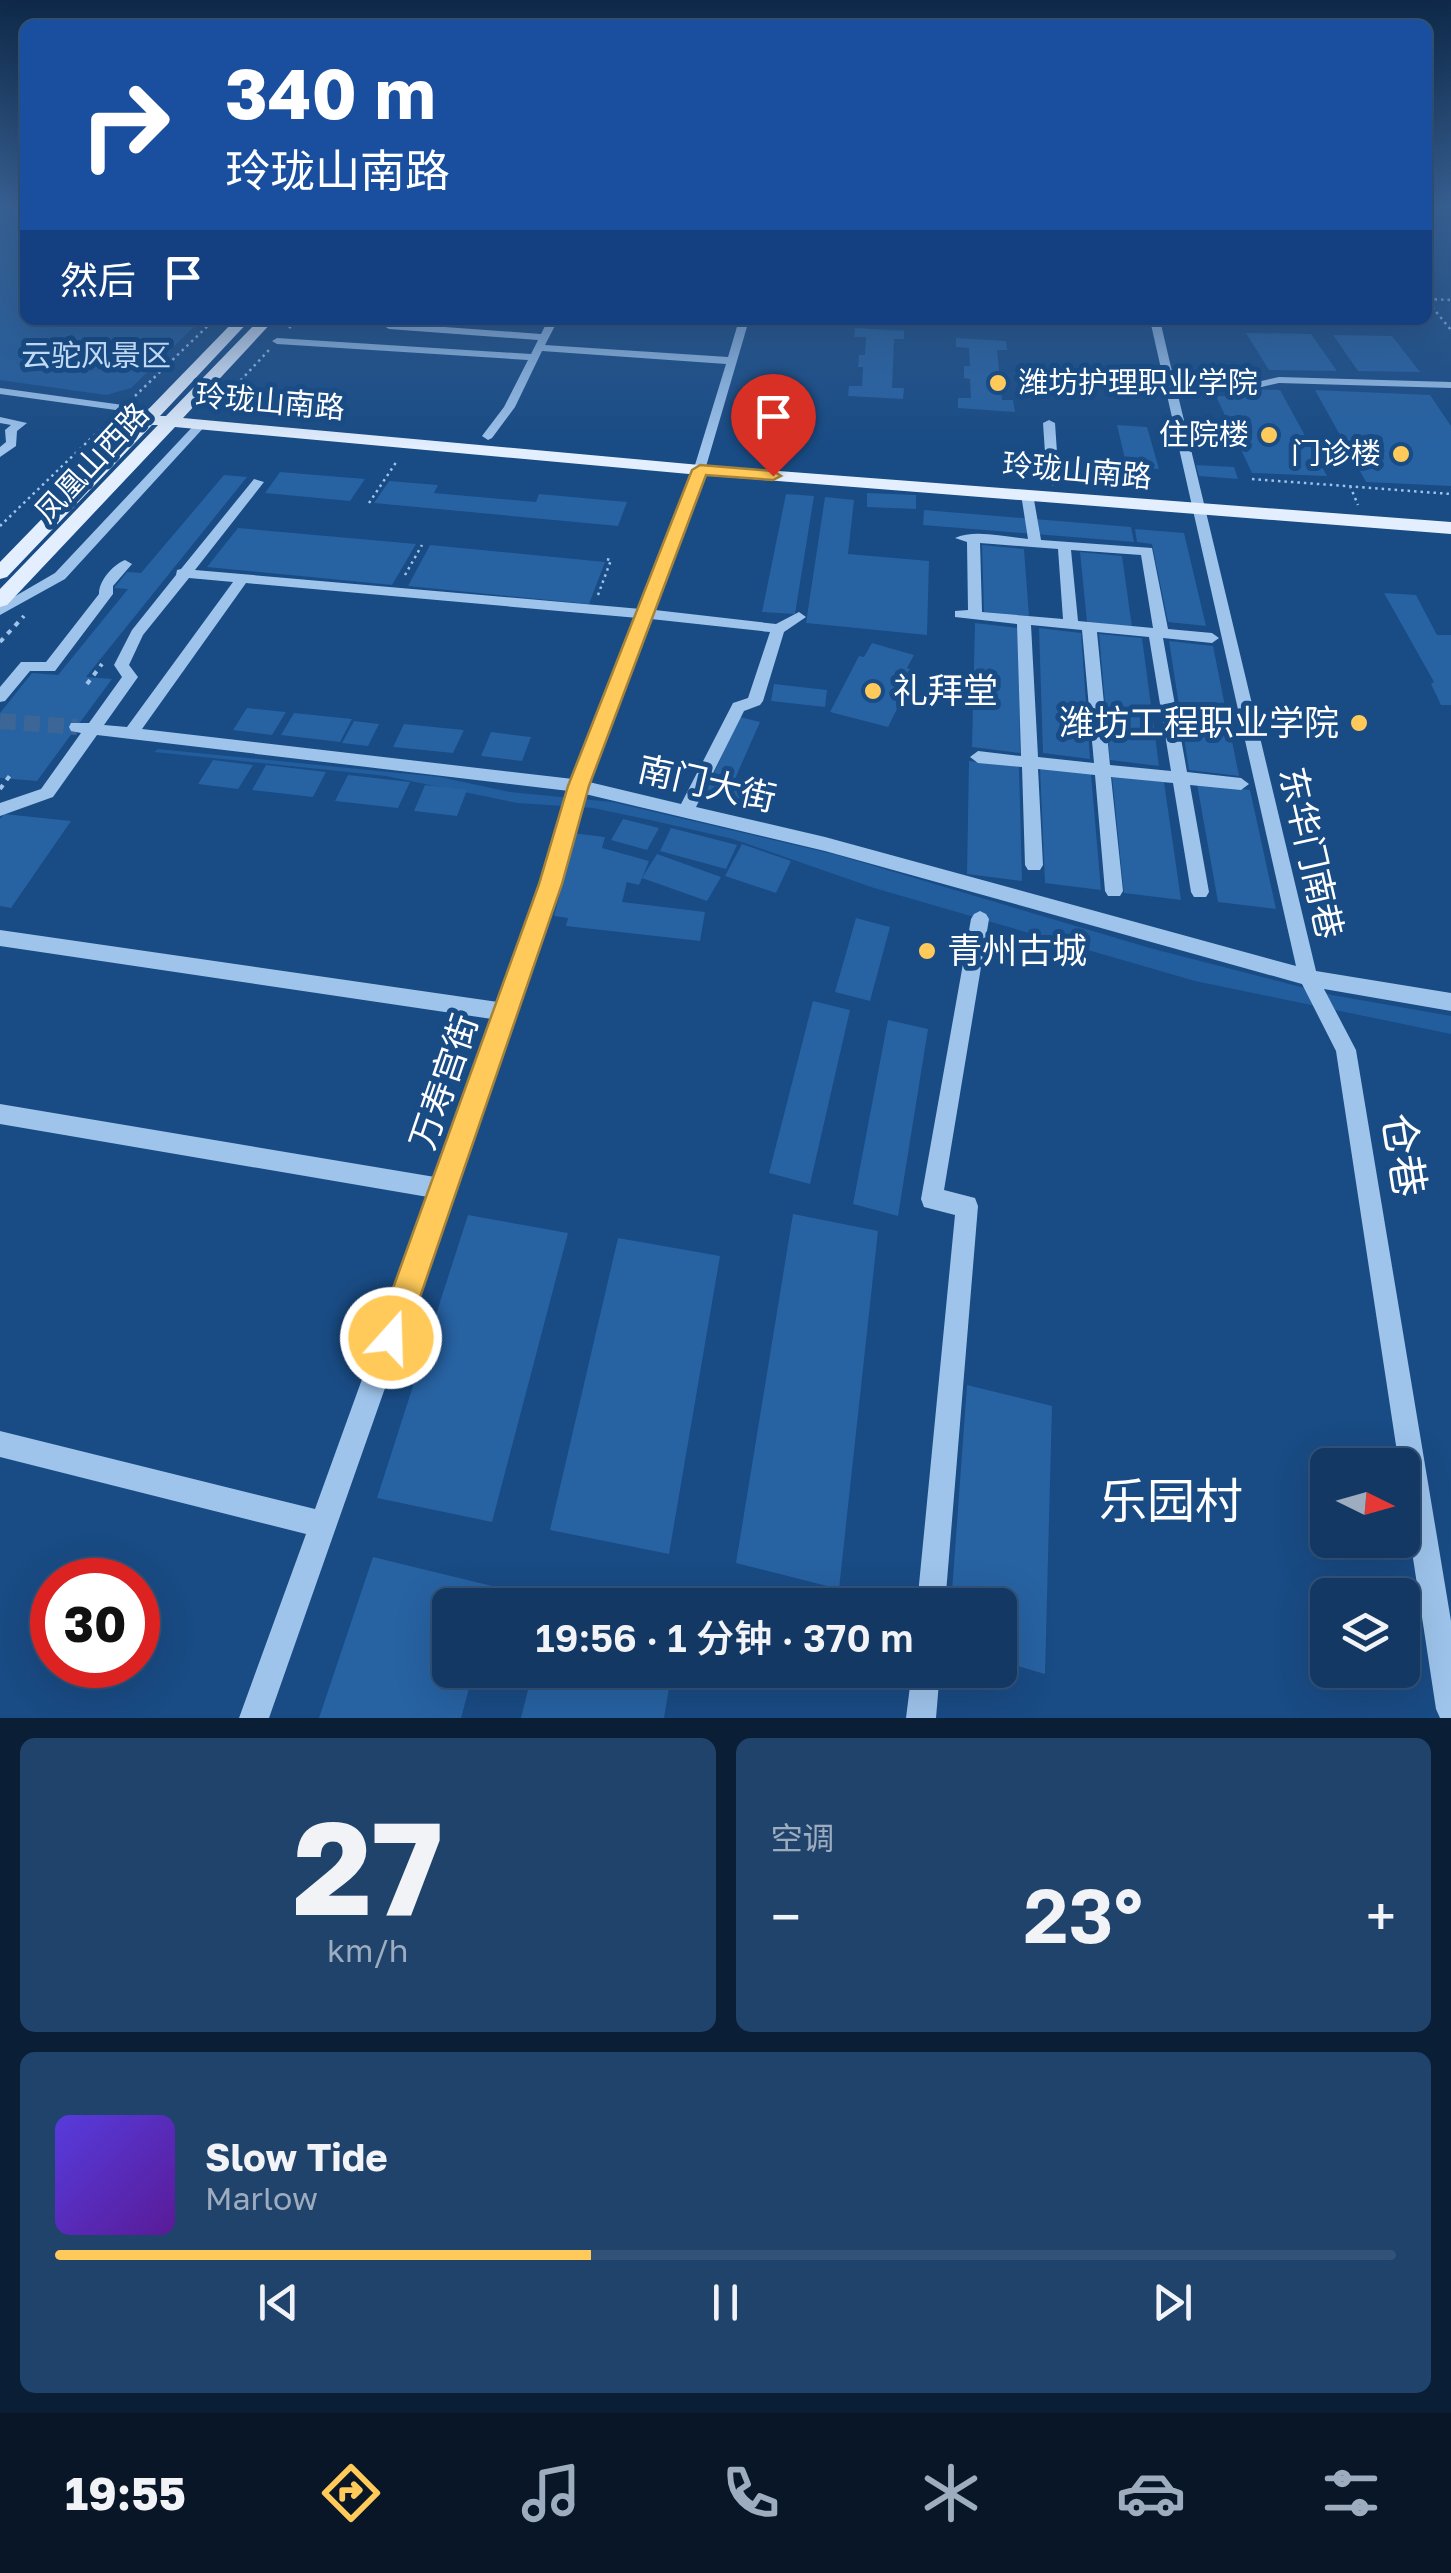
<!DOCTYPE html>
<html lang="zh">
<meta charset="utf-8">
<style>
:root{--surface:#133863;--page:#20436c;--text:#f1f3f6;--muted:#9dacbe;--line:#325278;--accent:#ffca59}
body{margin:0;font-family:"Golos Text","Noto Sans SC",sans-serif;background:var(--page);color:var(--text);height:100vh;display:flex;flex-direction:column;font-size:38px;white-space:nowrap}
*{box-sizing:border-box;margin:0}
p{font-size:32px;color:var(--muted)}
.icon{flex:none;width:55px;height:55px;fill:none;stroke:currentColor;stroke-width:2;stroke-linecap:round;stroke-linejoin:round}
.map{position:relative;height:1718px;overflow:hidden}
.drawer{display:flex;flex-direction:column;gap:20px;padding:20px;background:#0a1f36;flex:1}
.drawer>*{flex:none}
.hud{position:absolute;left:20px;top:20px;width:1412px;height:305px;border-radius:15px;box-shadow:0 10px 40px #0002,0 0 0 2px var(--line);background:#1a4fa0;color:#fff;overflow:hidden}
.needle{width:65px;rotate:95deg}
.buttons{position:absolute;left:1310px;top:1448px;display:grid;gap:20px}
.buttons a{display:grid;place-items:center;width:110px;height:110px;border-radius:15px;background:var(--surface);box-shadow:0 10px 40px #0002,0 0 0 2px var(--line);font-size:50px}
.speed{position:absolute;left:30px;top:1558px;display:flex;gap:20px;font-size:50px;font-weight:700;text-align:center}
.speed>*{display:grid;place-content:center;width:130px;height:130px;border-radius:50%;background:var(--surface);box-shadow:0 10px 40px #0002,0 0 0 2px var(--line);line-height:1}
.speed .limit{border:15px solid #d22;background:#fff;color:#111}
.pin{position:absolute;display:grid;place-items:center;width:85px;height:85px;color:#fff;margin:-102px -42px;border-radius:50% 50% 50% 0;rotate:-45deg;box-shadow:0 0 10px #0007}
.pin .icon{rotate:45deg}
.me{position:absolute;width:110px;margin:-55px;rotate:20deg;stroke-linejoin:round;filter:drop-shadow(0 0 8px #0008)}
.turn{display:flex;align-items:center;gap:35px;height:210px;padding:0 40px;font-size:45px}
.turn .icon{width:130px;height:130px;stroke-width:2.5}
.turn b{display:block;font-size:70px;line-height:85px}
.then{display:flex;align-items:center;height:95px;padding:0 40px;background:#0003;gap:20px;font-size:38px}
.big{font-size:75px;font-weight:600;line-height:1.1}
.drawer .tile{flex:1;display:flex;flex-direction:column;justify-content:center;gap:15px;min-width:0;padding:0 35px;border-radius:15px;background:var(--page)}
.drawer .dial{align-items:center;gap:0}
.dial b{font-size:130px;line-height:1}
.song{display:flex;align-items:center;gap:30px}
.cover{width:120px;height:120px;border-radius:15px;background:linear-gradient(135deg,hsl(250 70% 55%),hsl(270 70% 35%))}
.played{height:10px;border-radius:5px;background:linear-gradient(90deg,var(--accent) 40%,var(--line) 40%)}
.keys{display:flex;justify-content:space-around;direction:ltr}
.heat{display:flex;justify-content:space-between;align-items:center;font-size:55px;direction:ltr}
.drawer .tiles{flex:1;display:grid;gap:20px;grid-template-columns:1fr 1fr}
.tile:last-child{grid-column:span 2}
.trip{position:absolute;left:432px;top:1588px;width:585px;height:100px;border-radius:15px;background:var(--surface);box-shadow:0 10px 40px #0002,0 0 0 2px var(--line);font-weight:600;line-height:100px;text-align:center}
.tab-bar{display:flex;height:160px;justify-content:space-around;align-items:center;background:#081628;color:var(--muted)}
.tab-bar .icon{width:70px;height:70px}
.tab-bar .on{color:var(--accent)}
.tab-bar b{font-size:45px;color:var(--text)}
.map>svg:first-child{display:block}
.green{fill:#225d9d}
.building{fill:#2762a2}
.lines{fill:none;stroke-linecap:round;stroke-linejoin:round}
.minor-tunnel{stroke:#3c6696;stroke-width:16;stroke-dasharray:16 8;stroke-linecap:butt}
.path-far1{stroke:#9ec4ec;stroke-width:2.5;stroke-dasharray:2.5 4;stroke-linecap:butt}
.path{stroke:#9ec4ec;stroke-width:4;stroke-dasharray:5 6;stroke-linecap:butt}
.minor{fill:#9ec4ec;fill-rule:evenodd}
.major{fill:#e3efff;fill-rule:evenodd}
.route{fill:#ffca59;stroke:#a6833a;stroke-width:2.5}
.poi-dot{fill:#ffca59;stroke:#194b84;stroke-width:4}
.labels{text-anchor:middle;stroke-width:10;stroke-linejoin:round;paint-order:stroke}
.far-park-label{font-size:30px;fill:#c3ddf9;stroke:#194b84}
.far-poi-label{font-size:30px;fill:#fff;stroke:#194b84;text-anchor:end}
.far-street-label{font-size:30px;fill:#fff;stroke:#194b84}
.poi-label{font-size:35px;fill:#fff;stroke:#194b84;text-anchor:start}
.street-label{font-size:35px;fill:#fff;stroke:#194b84}
.near-street-label{font-size:42px;fill:#fff;stroke:#194b84}
.near-quarter-label{font-size:48px;fill:#fff;stroke:#194b84}
</style>
<div class="map">
<svg width="1451" height="1718" viewBox="0 0 1451 1718">
<rect width="100%" height="100%" fill="#194b84"/>
<path class="green" d="M 0,208 L 25,208 L 25,320 L 201,320 L 131,388 L 106,395 L 0,380 Z
M 158,749 L 440,777 L 510,792 L 612,802 L 837,855 L 1150,948 L 1332,995 L 1451,1016 L 1451,1034 L 1195,981 L 874,888 L 733,839 L 650,820 L 593,808 L 517,803 L 386,776 L 154,752 Z"/>
<path class="building" d="M 855,328 L 904,331 L 904,339 L 894,339 L 892,388 L 904,388 L 903,399 L 848,396 L 849,386 L 862,386 L 863,367 L 858,367 L 859,355 L 865,355 L 866,337 L 854,337 Z
M 1246,333 L 1311,334 L 1337,371 L 1269,370 Z
M 1333,335 L 1392,336 L 1420,372 L 1358,371 Z
M 956,338 L 1006,341 L 1007,350 L 997,350 L 1002,400 L 1013,400 L 1015,412 L 958,408 L 958,398 L 971,398 L 970,379 L 964,378 L 964,366 L 970,366 L 969,348 L 956,347 Z
M 1245,389 L 1280,390 L 1327,476 L 1252,473 L 1216,396 L 1249,397 Z
M 1315,390 L 1430,395 L 1451,426 L 1451,486 L 1366,482 Z
M 1117,425 L 1147,427 L 1159,469 L 1107,466 L 1105,458 L 1125,459 Z
M 1196,465 L 1234,467 L 1238,479 L 1199,476 Z
M 280,472 L 365,479 L 350,501 L 265,493 Z
M 224,475 L 247,477 L 86,677 L 112,679 L 37,781 L 0,778 L 0,713 L 32,673 L 58,675 L 128,589 L 114,588 L 127,572 L 141,573 Z
M 389,481 L 438,485 L 434,493 L 536,502 L 539,494 L 627,502 L 618,526 L 374,503 Z
M 867,493 L 916,495 L 916,509 L 867,507 Z
M 786,494 L 814,496 L 795,614 L 762,612 Z
M 825,497 L 854,500 L 848,554 L 929,561 L 927,635 L 806,623 Z
M 924,510 L 1131,527 L 1134,542 L 923,525 Z
M 238,528 L 416,544 L 392,585 L 207,567 Z
M 1135,529 L 1184,533 L 1206,626 L 1168,622 L 1152,544 L 1137,542 Z
M 430,545 L 605,562 L 589,604 L 408,586 Z
M 982,545 L 1024,549 L 1029,616 L 984,612 Z
M 1080,552 L 1122,556 L 1132,627 L 1087,622 Z
M 1384,593 L 1416,595 L 1437,635 L 1451,635 L 1451,705 L 1441,705 L 1431,684 L 1434,682 Z
M 975,623 L 1018,628 L 1020,753 L 972,747 Z
M 1039,628 L 1081,633 L 1090,759 L 1043,753 Z
M 1099,634 L 1142,638 L 1159,766 L 1110,760 Z
M 1169,641 L 1213,646 L 1239,776 L 1189,770 Z
M 872,643 L 914,655 L 907,668 L 916,671 L 888,727 L 830,712 L 859,656 L 864,657 Z
M 774,684 L 827,690 L 825,707 L 771,701 Z
M 247,708 L 286,712 L 272,735 L 233,730 Z
M 294,713 L 352,719 L 340,742 L 281,735 Z
M 740,717 L 760,722 L 734,781 L 756,786 L 750,801 L 706,790 Z
M 354,721 L 379,724 L 368,746 L 342,743 Z
M 404,724 L 464,730 L 453,753 L 393,747 Z
M 491,732 L 531,737 L 522,761 L 481,756 Z
M 213,760 L 253,765 L 238,789 L 198,784 Z
M 969,761 L 1019,767 L 1022,881 L 967,874 Z
M 266,765 L 326,772 L 313,797 L 252,790 Z
M 1040,768 L 1091,774 L 1101,890 L 1045,883 Z
M 348,775 L 410,782 L 398,808 L 335,801 Z
M 1112,776 L 1164,782 L 1181,900 L 1124,893 Z
M 1197,784 L 1250,790 L 1276,909 L 1218,902 Z
M 425,785 L 467,790 L 457,816 L 414,811 Z
M 4,814 L 71,821 L 11,908 L 0,906 L 0,819 Z
M 623,819 L 659,828 L 647,850 L 611,840 Z
M 671,828 L 737,845 L 726,869 L 660,851 Z
M 572,833 L 605,837 L 602,848 L 649,861 L 642,878 L 657,854 L 721,877 L 707,901 L 642,878 L 639,885 L 627,882 L 622,902 L 705,912 L 700,941 L 566,926 L 568,918 L 554,916 L 562,886 L 556,885 Z
M 742,844 L 791,861 L 776,893 L 725,876 Z
M 856,918 L 890,927 L 870,1001 L 835,992 Z
M 813,1001 L 850,1010 L 810,1184 L 769,1173 Z
M 888,1020 L 928,1029 L 898,1216 L 853,1204 Z
M 793,1214 L 878,1231 L 839,1589 L 736,1563 Z
M 468,1215 L 568,1233 L 492,1522 L 377,1498 Z
M 618,1238 L 720,1256 L 669,1554 L 550,1530 Z
M 967,1385 L 1052,1406 L 1045,1674 L 1000,1661 L 1000,1605 L 951,1605 Z
M 373,1557 L 496,1587 L 491,1605 L 450,1605 L 450,1670 L 474,1670 L 461,1718 L 319,1718 Z
M 552,1589 L 614,1604 L 614,1605 L 548,1605 Z
M 533,1670 L 672,1670 L 664,1718 L 521,1718 Z"/>
<g class="lines">
<path class="minor-tunnel" d="M 0,721 L 77,727"/>
<path class="path-far1" d="M 1428,299 L 1451,300
M 1428,302 L 1451,330
M 289,328 L 297,320
M 135,396 L 214,320
M 214,409 L 269,350
M 1252,479 L 1451,494
M 1350,486 L 1358,505
M 369,503 L 397,461
M 0,526 L 110,420
M 405,575 L 422,545
M 598,595 L 611,560 L 606,559"/>
<path class="path" d="M 0,642 L 24,616
M 87,684 L 102,664
M 0,789 L 11,774"/>
<path class="minor" d="M 548,320 L 558,320 L 545,345 L 728,357 L 739,320 L 749,320 L 695,504 L 655,610 L 776,624 L 799,612 L 806,617 L 784,632 L 763,701 L 760,705 L 744,711 L 696,807 L 825,837 L 1296,966 L 1150,320 L 1160,320 L 1174,380 L 1253,383 L 1279,377 L 1451,382 L 1451,388 L 1279,383 L 1253,389 L 1176,387 L 1316,971 L 1451,993 L 1451,1011 L 1324,989 L 1356,1050 L 1451,1621 L 1451,1718 L 1440,1718 L 1436,1709 L 1402,1486 L 1402,1465 L 1399,1465 L 1336,1051 L 1302,984 L 825,851 L 585,794 L 559,884 L 455,1189 L 269,1718 L 239,1718 L 306,1534 L 0,1457 L 0,1431 L 315,1509 L 428,1197 L 0,1124 L 0,1104 L 435,1177 L 492,1019 L 0,946 L 0,930 L 498,1002 L 541,884 L 569,791 L 97,735 L 53,797 L 0,816 L 0,803 L 41,789 L 81,733 L 71,731 L 69,727 L 71,723 L 89,723 L 122,677 L 114,665 L 132,630 L 176,575 L 177,570 L 181,569 L 254,479 L 264,482 L 195,570 L 641,609 L 683,504 L 726,364 L 542,351 L 515,407 L 492,438 L 488,440 L 482,436 L 504,407 L 528,360 L 277,344 L 272,341 L 277,338 L 531,354 L 538,340 L 389,329 L 384,326 L 389,323 L 541,334 ZM 189,578 L 233,582 L 127,727 L 104,725 L 138,677 L 129,665 L 143,635 ZM 246,583 L 638,618 L 573,779 L 142,729 ZM 651,619 L 770,632 L 748,698 L 733,703 L 681,804 L 589,782 Z
M 0,388 L 152,409 L 158,412 L 152,415 L 0,394 Z
M 0,417 L 27,423 L 17,431 L 16,446 L 0,457 L 0,447 L 6,442 L 5,430 L 11,425 L 0,423 Z
M 1049,420 L 1055,423 L 1059,482 L 1053,486 L 1047,482 L 1043,423 Z
M 197,422 L 207,424 L 65,579 L 0,615 L 0,605 L 55,573 Z
M 1027,490 L 1033,494 L 1041,540 L 1152,548 L 1168,629 L 1212,633 L 1219,638 L 1212,643 L 1163,638 L 1187,772 L 1241,778 L 1249,784 L 1241,790 L 1190,785 L 1209,892 L 1206,897 L 1194,897 L 1191,892 L 1173,783 L 1111,777 L 1123,891 L 1120,896 L 1108,896 L 1105,891 L 1095,775 L 1038,769 L 1043,865 L 1040,870 L 1028,870 L 1025,865 L 1022,767 L 978,763 L 970,757 L 978,751 L 1021,756 L 1017,624 L 955,617 L 955,611 L 968,610 L 967,542 L 955,538 C 974,529 1006,537 1028,539 L 1021,494 ZM 980,543 L 1058,549 L 1063,619 L 982,612 ZM 1071,550 L 1141,555 L 1153,628 L 1078,621 ZM 1031,625 L 1082,630 L 1094,763 L 1038,757 ZM 1097,632 L 1149,637 L 1171,771 L 1110,765 Z
M 125,560 L 132,564 L 113,586 L 113,594 L 55,671 L 30,671 L 5,701 L 0,702 L 0,687 L 21,662 L 46,662 L 99,594 C 99,580 113,565 125,560 Z
M 980,911 L 986,914 L 989,919 L 944,1190 L 975,1198 L 978,1206 L 945,1605 L 917,1605 L 955,1215 L 924,1207 L 921,1199 L 971,919 L 974,914 Z
M 912,1670 L 940,1670 L 936,1718 L 906,1718 Z"/>
<path class="major" d="M 235,320 L 250,320 L 160,416 L 166,416 L 259,320 L 274,320 L 183,418 L 700,465 L 1451,522 L 1451,534 L 700,475 L 175,427 L 7,605 L 0,607 L 0,589 L 158,425 L 152,425 L 7,577 L 0,579 L 0,562 Z"/>
</g>
<linearGradient id="sky" x2="0" y2="1"><stop stop-color="#0e2949"/><stop offset="0.46" stop-color="#386194"/><stop offset="1" stop-color="#386194" stop-opacity="0"/></linearGradient>
<rect width="1451" height="448" fill="url(#sky)"/>
<path class="route" d="M 700,465 L 773,471 L 781,476 L 773,480 L 706,475 L 589,786 L 562,884 L 406,1338 L 402,1349 L 391,1354 L 380,1349 L 375,1338 L 539,884 L 568,786 L 692,470 Z"/>
<g class="poi-dot">
<circle cx="998" cy="383" r="10"/>
<circle cx="1269" cy="435" r="10"/>
<circle cx="1401" cy="454" r="10"/>
<circle cx="873" cy="691" r="10"/>
<circle cx="1359" cy="723" r="10"/>
<circle cx="927" cy="951" r="10"/>
</g>
<g class="labels">
<g class="far-park-label">
<text x="96" y="366">云驼风景区</text>
</g>
<g class="far-poi-label">
<text x="1018" y="393" text-anchor="start">潍坊护理职业学院</text>
<text x="1249" y="445">住院楼</text>
<text x="1381" y="464">门诊楼</text>
</g>
<g class="far-street-label">
<text transform="translate(270 402) rotate(5)" y="10">玲珑山南路</text>
<text transform="translate(92 463) rotate(-47)" y="10">凤凰山西路</text>
<text transform="translate(1077 471) rotate(5)" y="10">玲珑山南路</text>
</g>
<g class="poi-label">
<text x="893" y="703">礼拜堂</text>
<text x="1339" y="735" text-anchor="end">潍坊工程职业学院</text>
<text x="947" y="963">青州古城</text>
</g>
<g class="street-label">
<text transform="translate(707 784) rotate(13)" y="12">南门大街</text>
<text transform="translate(1311 853) rotate(77)" y="12">东华门南巷</text>
<text transform="translate(444 1082) rotate(-71)" y="12">万寿宫街</text>
</g>
<g class="near-street-label">
<text transform="translate(1404 1155) rotate(81)" y="15">仓巷</text>
</g>
<g class="near-quarter-label">
<text x="1171" y="1518">乐园村</text>
</g>
</g>
</svg>
<div class="buttons">
<a><svg class="needle" viewBox="-14 -14 28 28"><path d="M0-13l5 13h-10z" fill="#e53935"/><path d="M0 13l5-13h-10z" fill="#9dacbe"/></svg></a>
<a><svg class="icon" aria-label="layers" viewBox="0 0 24 24"><path d="M12 4l9 5-9 5-9-5zM3 14l9 5 9-5"/></svg></a>
</div>
<div class="speed"><div class="limit">30</div></div>
<div class="pin" style="left:773px;top:476px;background:#d93025"><svg class="icon" aria-label="arrive" viewBox="0 0 24 24"><path d="M6 21V4h12l-3 4 3 4H6"/></svg></div>
<svg class="me" style="left:391px;top:1338px" viewBox="-20 -20 40 40"><circle r="17" fill="#ffca59" stroke="#fff" stroke-width="3"/><path d="M0-11L8 9 0 5-8 9z" fill="#fff"/></svg>
<div class="trip">19:56 · 1 分钟 · 370 m</div>
<div class="hud">
<div class="turn"><svg class="icon" aria-label="right" viewBox="0 0 24 24"><path d="M7 20v-9h11M14 6l5 5-5 5"/></svg><div><b>340 m</b>玲珑山南路</div></div>
<div class="then">然后<svg class="icon" aria-label="arrive" viewBox="0 0 24 24"><path d="M6 21V4h12l-3 4 3 4H6"/></svg></div>
</div>
</div>
<section class="drawer">
<div class="tiles">
<div class="tile dial"><b>27</b><p>km/h</p></div>
<div class="tile"><p>空调</p>
<div class="heat"><a>−</a><b class="big">23°</b><a>+</a></div>
</div>
<div class="tile">
<div class="song"><i class="cover"></i><div><b>Slow Tide</b><p>Marlow</p></div></div>
<div class="played"></div>
<div class="keys"><svg class="icon" aria-label="previous" viewBox="0 0 24 24"><path d="M18 5L8 12l10 7zM5 5v14"/></svg><svg class="icon" aria-label="pause" viewBox="0 0 24 24"><path d="M8 5v14M16 5v14"/></svg><svg class="icon" aria-label="next" viewBox="0 0 24 24"><path d="M6 5l10 7-10 7zM19 5v14"/></svg></div>
</div>
</div>
</section>
<nav class="tab-bar">
<b>19:55</b>
<svg class="icon on" aria-label="directions" viewBox="0 0 24 24"><path d="M12 3l9 9-9 9-9-9zM9 14v-3h6M13 9l2 2-2 2"/></svg>
<svg class="icon" aria-label="music" viewBox="0 0 24 24"><path d="M9 18V5l10-2v13"/><circle cx="6" cy="18" r="3"/><circle cx="16" cy="16" r="3"/></svg>
<svg class="icon" aria-label="phone" viewBox="0 0 24 24"><path d="M5 4h4l2 5-3 2q2 4 5 5l2-3 5 2v4C11 20 4 13 5 4z"/></svg>
<svg class="icon" aria-label="climate" viewBox="0 0 24 24"><path d="M12 3v18M4 7l16 10M4 17L20 7"/></svg>
<svg class="icon" aria-label="car" viewBox="0 0 24 24"><path d="M5 17H2v-5l4-1 3-4h7l3 4 3 1v5h-3M9 17h6M6 11h13"/><circle cx="7" cy="17" r="2"/><circle cx="17" cy="17" r="2"/></svg>
<svg class="icon" aria-label="filters" viewBox="0 0 24 24"><path d="M4 7h16M4 17h16"/><circle cx="9" cy="7" r="2"/><circle cx="15" cy="17" r="2"/></svg>
</nav>
